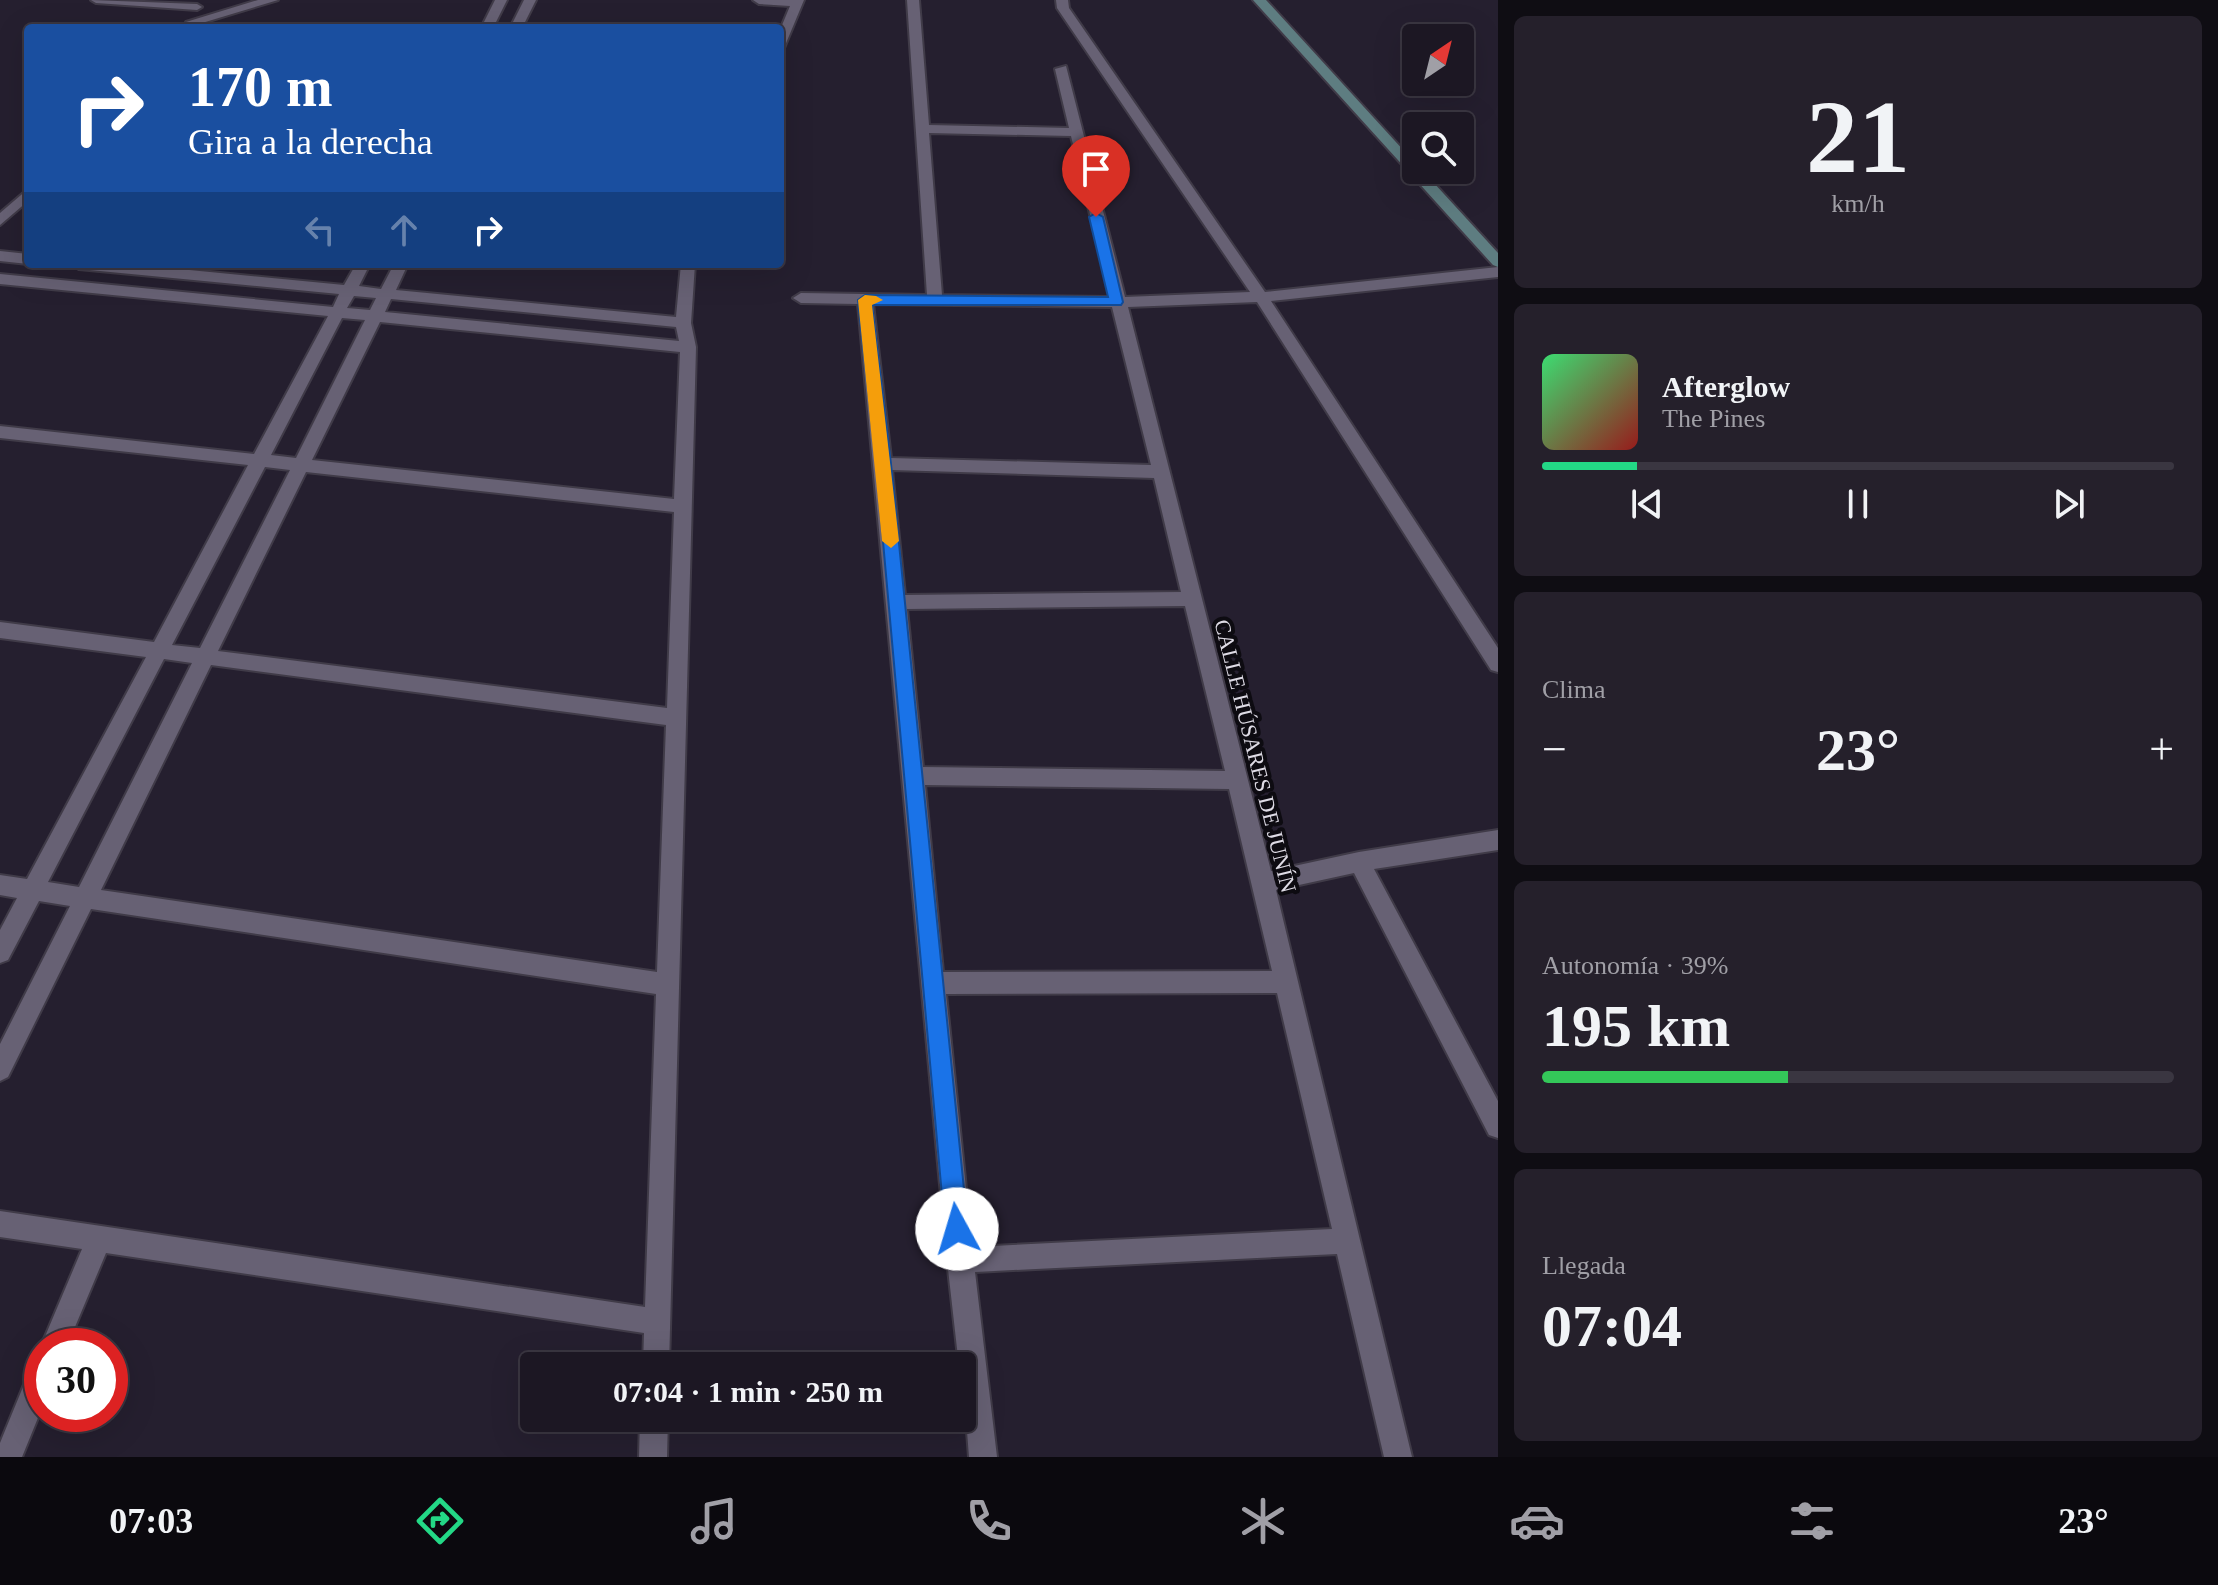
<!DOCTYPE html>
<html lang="es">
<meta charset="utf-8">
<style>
:root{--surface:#1c1723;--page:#25202b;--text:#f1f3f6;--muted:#a09fa6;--line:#3a3641;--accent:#23d886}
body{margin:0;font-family:"Times New Roman",serif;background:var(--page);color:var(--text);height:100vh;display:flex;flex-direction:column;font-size:30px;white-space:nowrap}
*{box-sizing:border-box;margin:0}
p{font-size:26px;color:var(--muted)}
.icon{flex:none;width:44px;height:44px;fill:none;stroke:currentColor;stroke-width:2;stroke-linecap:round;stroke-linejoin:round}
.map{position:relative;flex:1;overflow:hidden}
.sheet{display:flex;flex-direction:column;gap:16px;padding:16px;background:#0f0d13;width:720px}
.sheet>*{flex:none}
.hud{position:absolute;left:24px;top:24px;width:760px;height:244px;border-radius:8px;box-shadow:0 8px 32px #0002,0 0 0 2px var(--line);background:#1a4fa0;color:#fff;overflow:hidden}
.needle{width:52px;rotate:35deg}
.tools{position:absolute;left:1402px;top:24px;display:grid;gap:16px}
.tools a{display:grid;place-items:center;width:72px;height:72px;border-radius:8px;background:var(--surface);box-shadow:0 8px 32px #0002,0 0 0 2px var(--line);font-size:40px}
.speed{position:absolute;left:24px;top:1328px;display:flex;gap:16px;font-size:40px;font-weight:700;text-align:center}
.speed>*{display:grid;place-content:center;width:104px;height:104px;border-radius:50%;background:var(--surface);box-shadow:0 8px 32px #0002,0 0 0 2px var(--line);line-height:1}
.speed .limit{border:12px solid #d22;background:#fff;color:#111}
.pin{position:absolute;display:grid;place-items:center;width:68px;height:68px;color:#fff;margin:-82px -34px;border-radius:50% 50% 50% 0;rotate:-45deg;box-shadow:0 0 8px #0007}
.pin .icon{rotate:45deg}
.me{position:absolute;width:88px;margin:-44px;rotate:354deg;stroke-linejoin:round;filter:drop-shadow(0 0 6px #0008)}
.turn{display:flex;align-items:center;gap:28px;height:168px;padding:0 32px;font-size:36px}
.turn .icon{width:104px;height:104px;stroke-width:2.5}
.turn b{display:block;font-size:56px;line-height:68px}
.lanes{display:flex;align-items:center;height:76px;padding:0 32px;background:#0003;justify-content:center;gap:40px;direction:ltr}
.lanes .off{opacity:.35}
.big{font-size:60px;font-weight:700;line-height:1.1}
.sheet .widget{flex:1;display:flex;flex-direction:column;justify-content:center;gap:12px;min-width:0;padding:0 28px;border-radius:12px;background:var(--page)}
.sheet .dial{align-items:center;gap:0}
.dial b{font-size:104px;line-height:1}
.song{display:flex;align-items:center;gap:24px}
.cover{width:96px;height:96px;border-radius:12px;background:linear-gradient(135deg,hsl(140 70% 55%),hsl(0 70% 35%))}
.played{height:8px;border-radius:4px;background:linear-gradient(90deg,var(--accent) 15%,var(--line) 15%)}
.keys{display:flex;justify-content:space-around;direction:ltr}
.heat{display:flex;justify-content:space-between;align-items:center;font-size:44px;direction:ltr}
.charge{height:12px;border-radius:6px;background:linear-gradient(90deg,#34c759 39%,var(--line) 0)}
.trip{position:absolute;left:520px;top:1352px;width:456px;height:80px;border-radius:8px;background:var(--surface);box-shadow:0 8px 32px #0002,0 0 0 2px var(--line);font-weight:700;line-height:80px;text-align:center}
.menu{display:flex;height:128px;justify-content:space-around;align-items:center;background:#0b090e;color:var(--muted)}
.menu .icon{width:56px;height:56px}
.menu .current{color:var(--accent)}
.menu b{font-size:36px;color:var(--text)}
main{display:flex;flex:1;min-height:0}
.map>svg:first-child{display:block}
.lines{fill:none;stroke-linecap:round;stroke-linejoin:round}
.lane-casing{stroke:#403b48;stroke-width:4}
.street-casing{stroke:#403b48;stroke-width:4}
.secondary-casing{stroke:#403b48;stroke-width:4}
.lane{fill:#676174;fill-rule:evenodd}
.street{fill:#676174;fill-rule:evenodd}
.secondary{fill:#5e7d81;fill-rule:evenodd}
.route{fill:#1a73e8;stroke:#114b97;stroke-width:2}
.slow{fill:#f59e0b}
.labels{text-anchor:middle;stroke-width:8;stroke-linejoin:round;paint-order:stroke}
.street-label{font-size:22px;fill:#dedbe5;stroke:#0d0b11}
</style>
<main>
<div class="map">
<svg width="1498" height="1457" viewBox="0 0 1498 1457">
<rect width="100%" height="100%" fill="#251f2f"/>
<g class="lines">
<defs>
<path id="lane" d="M 91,0 L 197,4 L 202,7 L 197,10 L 96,3 Z"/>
<path id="street" d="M 258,0 L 278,0 L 192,26 L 186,22 Z
M 495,0 L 507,0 L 493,28 L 481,28 Z
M 524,0 L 536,0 L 522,28 L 510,28 Z
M 753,0 L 804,0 L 784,48 L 780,49 L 780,30 L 790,6 L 759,4 Z
M 907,0 L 919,0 L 929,125 L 1069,128 L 1055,69 L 1066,66 L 1125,297 L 1250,292 L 1057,8 L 1056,0 L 1068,0 L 1069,8 L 1265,292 L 1498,267 L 1498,277 L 1271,301 L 1498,648 L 1498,672 L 1491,670 L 1257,302 L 1128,307 L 1271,871 L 1359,852 L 1498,830 L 1498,850 L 1374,869 L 1498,1101 L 1498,1138 L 1489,1135 L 1354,873 L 1276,890 L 1412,1457 L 1384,1457 L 1337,1254 L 975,1272 L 997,1457 L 969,1457 L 962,1366 L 959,1366 L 947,1260 L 858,304 L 801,303 L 793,298 L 801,293 L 927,295 ZM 929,133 L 1071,136 L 1110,297 L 942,295 ZM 873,304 L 1112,307 L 1151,465 L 891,458 ZM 892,470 L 1154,478 L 1181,592 L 905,595 ZM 1185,606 L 1225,771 L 923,767 L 907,609 ZM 925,785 L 1229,789 L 1272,971 L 943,972 ZM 1277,993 L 1332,1229 L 972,1247 L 946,994 Z
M 28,189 L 28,201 L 0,225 L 0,213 Z
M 0,251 L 28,254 L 28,264 L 0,261 Z
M 72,264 L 128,264 L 344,285 L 356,264 L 370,264 L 359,286 L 381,289 L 394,264 L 408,264 L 396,290 L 676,317 L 681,264 L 695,264 L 691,323 L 696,347 L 669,1366 L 643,1366 L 644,1333 L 106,1253 L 67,1346 L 42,1346 L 42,1349 L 41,1346 L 82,1249 L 0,1237 L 0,1211 L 645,1307 L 656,994 L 91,909 L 8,1077 L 0,1081 L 0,1044 L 70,906 L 39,901 L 8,960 L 0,963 L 0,930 L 17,898 L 0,895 L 0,875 L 27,879 L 146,657 L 0,638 L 0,622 L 154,642 L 248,465 L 0,438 L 0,426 L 254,454 L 328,316 L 0,284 L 0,274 L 333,307 L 339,294 L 79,269 ZM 354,296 L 376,298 L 370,310 L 347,308 ZM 391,299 L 676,327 L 679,341 L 385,312 ZM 342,318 L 365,320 L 296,458 L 271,455 ZM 380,322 L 680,352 L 674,499 L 312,460 ZM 265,467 L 290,470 L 200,648 L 172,645 ZM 306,472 L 674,512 L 667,708 L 218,651 ZM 164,659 L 192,663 L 79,887 L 48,882 ZM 211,665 L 666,725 L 657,972 L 101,890 Z
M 42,1361 L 42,1408 L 22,1457 L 0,1457 L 0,1443 L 32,1365 Z
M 640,1418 L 668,1418 L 667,1457 L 639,1457 Z"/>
<path id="secondary" d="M 1253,0 L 1266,0 L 1416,164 L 1416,170 L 1422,170 L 1498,253 L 1498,267 L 1493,265 Z"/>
</defs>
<use href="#lane" class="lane-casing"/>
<use href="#street" class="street-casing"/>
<use href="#secondary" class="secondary-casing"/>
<use href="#lane" class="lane"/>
<use href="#street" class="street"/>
<use href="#secondary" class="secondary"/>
</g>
<path class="route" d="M 1096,213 L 1103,217 L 1123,302 L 1121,305 L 872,305 L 891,464 L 968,1229 L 965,1238 L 957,1241 L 948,1238 L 945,1229 L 876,464 L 858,300 L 865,295 L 1108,297 L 1089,217 Z"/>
<path class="slow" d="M 876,296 L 883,300 L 872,305 L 899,541 L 891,548 L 882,541 L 858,300 L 865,295 Z"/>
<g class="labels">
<g class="street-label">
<text transform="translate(1256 756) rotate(76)" y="8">CALLE HÚSARES DE JUNÍN</text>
</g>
</g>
</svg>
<div class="tools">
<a><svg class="needle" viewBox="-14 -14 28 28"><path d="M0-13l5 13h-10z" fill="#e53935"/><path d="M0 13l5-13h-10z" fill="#a09fa6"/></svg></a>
<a><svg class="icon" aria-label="search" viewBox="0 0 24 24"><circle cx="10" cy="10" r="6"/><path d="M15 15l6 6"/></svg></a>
</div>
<div class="speed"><div class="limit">30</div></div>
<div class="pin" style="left:1096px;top:217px;background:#d93025"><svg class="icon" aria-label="arrive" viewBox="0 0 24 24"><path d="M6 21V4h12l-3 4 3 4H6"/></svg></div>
<svg class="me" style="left:957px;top:1229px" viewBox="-20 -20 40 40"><circle r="19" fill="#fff"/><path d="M0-13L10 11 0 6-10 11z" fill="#1a73e8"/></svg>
<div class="trip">07:04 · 1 min · 250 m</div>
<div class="hud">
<div class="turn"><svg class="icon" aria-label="right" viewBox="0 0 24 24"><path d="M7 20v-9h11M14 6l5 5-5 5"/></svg><div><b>170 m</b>Gira a la derecha</div></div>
<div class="lanes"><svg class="icon off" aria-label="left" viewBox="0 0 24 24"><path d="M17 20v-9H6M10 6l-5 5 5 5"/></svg><svg class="icon off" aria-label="ahead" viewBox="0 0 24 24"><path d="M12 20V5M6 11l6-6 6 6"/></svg><svg class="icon" aria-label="right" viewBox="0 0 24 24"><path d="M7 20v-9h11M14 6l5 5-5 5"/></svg></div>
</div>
</div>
<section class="sheet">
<div class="widget dial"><b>21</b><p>km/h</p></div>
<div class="widget">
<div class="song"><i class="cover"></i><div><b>Afterglow</b><p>The Pines</p></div></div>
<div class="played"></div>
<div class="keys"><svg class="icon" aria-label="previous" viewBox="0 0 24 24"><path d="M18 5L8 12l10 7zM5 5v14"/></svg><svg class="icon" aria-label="pause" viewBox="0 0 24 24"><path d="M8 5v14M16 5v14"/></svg><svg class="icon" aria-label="next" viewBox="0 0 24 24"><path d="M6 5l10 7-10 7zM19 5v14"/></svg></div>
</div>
<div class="widget"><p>Clima</p>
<div class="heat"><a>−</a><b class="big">23°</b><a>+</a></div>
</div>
<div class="widget"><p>Autonomía · 39%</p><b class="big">195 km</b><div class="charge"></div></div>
<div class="widget"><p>Llegada</p><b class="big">07:04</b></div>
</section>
</main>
<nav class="menu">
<b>07:03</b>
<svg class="icon current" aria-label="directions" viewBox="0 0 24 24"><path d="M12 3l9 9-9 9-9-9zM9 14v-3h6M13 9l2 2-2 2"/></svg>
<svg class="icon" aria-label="music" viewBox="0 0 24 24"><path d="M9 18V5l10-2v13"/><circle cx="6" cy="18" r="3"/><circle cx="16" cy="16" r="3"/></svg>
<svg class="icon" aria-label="phone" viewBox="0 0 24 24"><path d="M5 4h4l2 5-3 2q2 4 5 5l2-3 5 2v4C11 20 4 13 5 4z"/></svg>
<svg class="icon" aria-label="climate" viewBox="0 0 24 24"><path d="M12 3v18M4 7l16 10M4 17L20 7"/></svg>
<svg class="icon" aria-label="car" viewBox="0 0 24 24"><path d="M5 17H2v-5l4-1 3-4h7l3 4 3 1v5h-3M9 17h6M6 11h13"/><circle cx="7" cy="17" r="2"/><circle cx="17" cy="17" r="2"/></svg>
<svg class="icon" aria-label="filters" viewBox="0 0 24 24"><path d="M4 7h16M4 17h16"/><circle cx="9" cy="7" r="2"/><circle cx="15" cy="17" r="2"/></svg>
<b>23°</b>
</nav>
